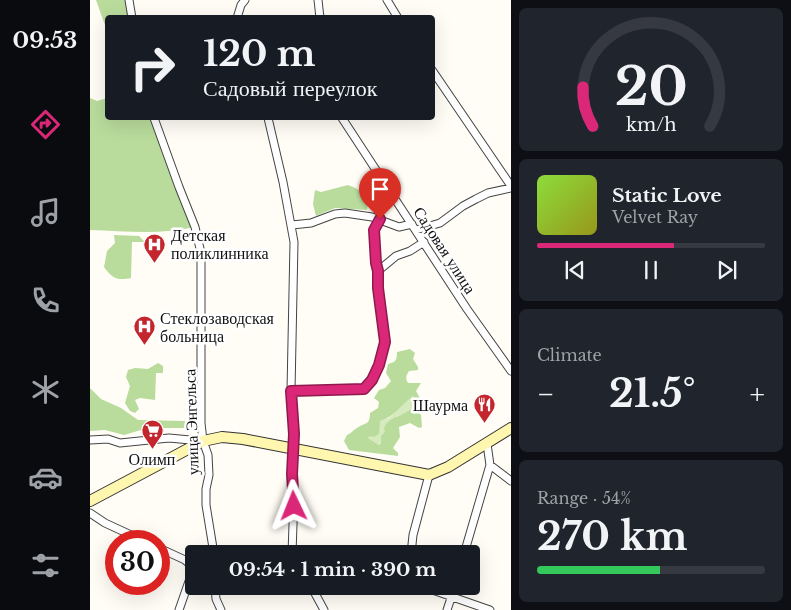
<!DOCTYPE html>
<meta charset="utf-8">
<style>
:root{--surface:#171b24;--page:#20242c;--text:#f1f3f6;--muted:#9ea1a6;--line:#363941;--accent:#db2777}
body{margin:0;font-family:"Libre Baskerville",serif;background:var(--page);color:var(--text);height:100vh;display:flex;flex-direction:column;font-size:19px;white-space:nowrap}
*{box-sizing:border-box;margin:0}
p{font-size:16px;color:var(--muted)}
.icon{flex:none;width:28px;height:28px;fill:none;stroke:currentColor;stroke-width:2;stroke-linecap:round;stroke-linejoin:round}
.map{position:relative;flex:1;overflow:hidden}
.details{display:flex;flex-direction:column;gap:8px;padding:8px;background:#0d0f14;width:280px}
.details>*{flex:none}
.top-card{position:absolute;left:15px;top:15px;width:330px;height:105px;border-radius:5px;box-shadow:0 5px 20px #0002;background:#171b24;color:var(--text);overflow:hidden}
.speed{position:absolute;left:15px;top:530px;display:flex;gap:10px;font-size:25px;font-weight:700;text-align:center}
.speed>*{display:grid;place-content:center;width:65px;height:65px;border-radius:50%;background:var(--surface);box-shadow:0 5px 20px #0002;line-height:1}
.speed .limit{border:8px solid #d22;background:#fff;color:#111}
.pin{position:absolute;display:grid;place-items:center;width:42px;height:42px;color:#fff;margin:-51px -21px;border-radius:50% 50% 50% 0;rotate:-45deg;box-shadow:0 0 5px #0007}
.pin .icon{rotate:45deg}
.me{position:absolute;width:55px;margin:-28px;rotate:358deg;stroke-linejoin:round;filter:drop-shadow(0 0 4px #0008)}
.turn{display:flex;align-items:center;gap:18px;height:105px;padding:0 15px;font-size:22px}
.turn .icon{width:65px;height:65px;stroke-width:2.5}
.turn b{display:block;font-size:35px;line-height:42px}
.big{font-size:38px;font-weight:700;line-height:1.1}
.details .card{flex:1;display:flex;flex-direction:column;justify-content:center;gap:8px;min-width:0;padding:0 18px;border-radius:8px;background:var(--page)}
.details .dial{align-items:center;gap:0}
.dial svg{height:130px;overflow:visible;fill:none;stroke:var(--line);stroke-width:7;stroke-linecap:round;text-anchor:middle}
.dial text{fill:var(--text);stroke:none}
.song{display:flex;align-items:center;gap:15px}
.cover{width:60px;height:60px;border-radius:8px;background:linear-gradient(135deg,hsl(90 70% 55%),hsl(60 70% 35%))}
.played{height:5px;border-radius:2px;background:linear-gradient(90deg,var(--accent) 60%,var(--line) 60%)}
.keys{display:flex;justify-content:space-around;direction:ltr}
.heat{display:flex;justify-content:space-between;align-items:center;font-size:28px;direction:ltr}
.charge{height:8px;border-radius:4px;background:linear-gradient(90deg,#34c759 54%,var(--line) 0)}
.trip{position:absolute;left:95px;top:545px;width:295px;height:50px;border-radius:5px;background:var(--surface);box-shadow:0 5px 20px #0002;font-weight:700;line-height:50px;text-align:center}
main{display:flex;flex:1;min-height:0}
.tabs{display:flex;flex-direction:column;width:90px;justify-content:space-around;align-items:center;background:#090b0e;color:var(--muted)}
.tabs .icon{width:35px;height:35px}
.tabs .current{color:var(--accent)}
.tabs b{font-size:22px;color:var(--text)}
.map>svg:first-child{display:block}
.green{fill:#d5ebbd}
.forest{fill:#b9dc9c;fill-rule:evenodd}
.lines{fill:none;stroke-linecap:round;stroke-linejoin:round}
.street-casing{stroke:#444;stroke-width:9}
.secondary-casing{stroke:#333;stroke-width:12}
.street{stroke:#fff;stroke-width:7}
.secondary{stroke:#fff6b0;stroke-width:10}
.route-casing{stroke:#8e194d;stroke-width:12}
.route{stroke:#db2777;stroke-width:9}
.labels{text-anchor:middle;stroke-width:5;stroke-linejoin:round;paint-order:stroke}
.poi-label{font-size:16px;fill:#111;stroke:#fff;text-anchor:start}
.street-label{font-size:16px;fill:#111;stroke:#fff}
</style>
<main>
<nav class="tabs">
<b>09:53</b>
<svg class="icon current" aria-label="directions" viewBox="0 0 24 24"><path d="M12 3l9 9-9 9-9-9zM9 14v-3h6M13 9l2 2-2 2"/></svg>
<svg class="icon" aria-label="music" viewBox="0 0 24 24"><path d="M9 18V5l10-2v13"/><circle cx="6" cy="18" r="3"/><circle cx="16" cy="16" r="3"/></svg>
<svg class="icon" aria-label="phone" viewBox="0 0 24 24"><path d="M5 4h4l2 5-3 2q2 4 5 5l2-3 5 2v4C11 20 4 13 5 4z"/></svg>
<svg class="icon" aria-label="climate" viewBox="0 0 24 24"><path d="M12 3v18M4 7l16 10M4 17L20 7"/></svg>
<svg class="icon" aria-label="car" viewBox="0 0 24 24"><path d="M5 17H2v-5l4-1 3-4h7l3 4 3 1v5h-3M9 17h6M6 11h13"/><circle cx="7" cy="17" r="2"/><circle cx="17" cy="17" r="2"/></svg>
<svg class="icon" aria-label="filters" viewBox="0 0 24 24"><path d="M4 7h16M4 17h16"/><circle cx="9" cy="7" r="2"/><circle cx="15" cy="17" r="2"/></svg>
</nav>
<div class="map">
<svg width="421" height="610" viewBox="0 0 421 610">
<rect width="100%" height="100%" fill="#fffdf5"/>
<path class="green" d="M 322,396 L 324,399 L 325,405 L 313,415 L 307,416 L 289,445 L 278,438 L 290,421 L 299,418 Z"/>
<path class="forest" d="M 6,0 L 39,0 L 42,17 L 18,18 L 17,31 Z
M 0,98 L 7,101 L 17,98 L 18,118 L 64,118 L 105,227 C 71,235 35,231 0,230 Z
M 258,185 C 270,189 280,196 277,210 L 245,208 L 226,216 L 223,204 L 225,190 L 231,192 Z
M 24,235 L 49,236 L 55,242 L 42,242 L 41,278 C 27,281 22,278 14,267 L 17,251 L 25,243 Z
M 320,349 L 325,353 L 323,359 L 328,367 L 328,370 L 319,371 C 316,376 315,378 318,383 L 331,383 L 326,391 L 332,402 L 339,408 L 336,409 L 331,405 L 328,407 L 327,410 L 331,415 L 332,427 L 329,428 L 320,423 L 309,427 L 310,437 L 303,448 L 308,453 L 308,456 L 259,450 L 254,441 L 257,435 C 262,433 263,430 267,428 C 275,422 280,426 280,413 L 288,408 L 289,402 L 284,398 L 289,390 L 295,388 L 301,381 L 296,373 L 298,364 C 306,362 307,360 307,352 ZM 323,396 L 325,405 C 322,408 318,411 315,413 C 306,418 298,418 294,428 L 295,432 L 291,436 L 291,443 L 289,445 L 278,438 L 280,436 L 284,437 L 289,434 L 290,421 C 304,417 311,405 323,396 Z
M 68,363 L 73,366 L 73,373 L 66,373 L 65,400 L 50,398 L 45,400 L 49,409 L 45,413 L 40,411 L 35,403 L 40,386 L 36,377 L 38,370 L 45,368 L 58,369 Z
M 0,388 L 11,399 L 31,408 L 48,420 L 95,421 L 95,428 L 58,428 L 34,435 L 15,430 L 0,431 Z"/>
<g class="lines">
<defs>
<path id="street" d="M 39,0 L 42,18
M 228,0 L 230,18
M 297,0 L 308,18
M 147,18 L 151,5 L 155,0
M 342,70 L 421,186
M 64,118 L 89,187 L 105,227 L 111,253 L 111,423 L 113,441 L 118,455 L 119,475 L 116,489 L 116,505 L 124,554
M 178,118 L 193,182 L 204,242 L 201,391 L 204,434 L 202,473 L 204,495 L 202,554
M 252,118 L 377,309 L 421,371
M 202,225 L 221,223 L 245,214 L 255,213 L 282,217 L 309,227 L 322,224
M 326,230 L 350,223 L 373,206 L 386,199 L 398,193 L 421,188
M 288,271 L 306,256 L 320,251 L 334,242
M 201,391 L 270,390 L 277,387 L 282,380 L 289,365 L 295,342 L 288,288 L 288,271 L 286,263 L 284,230 L 290,219
M 0,440 L 18,439 L 30,443 L 79,438 L 111,441
M 400,465 L 421,481
M 0,513 L 15,523 L 54,541
M 69,548 L 95,560 L 103,567
M 321,554 L 323,535 L 339,475
M 374,554 L 400,465 L 397,444
M 125,586 L 126,599 L 131,610
M 221,586 L 234,610
M 331,586 L 400,610
M 89,610 L 104,567
M 357,610 L 365,586"/>
<path id="secondary" d="M 0,501 L 113,441 L 132,437 L 153,439 L 339,475 L 358,467 L 421,428"/>
</defs>
<use href="#street" class="street-casing"/>
<use href="#secondary" class="secondary-casing"/>
<use href="#street" class="street"/>
<use href="#secondary" class="secondary"/>
</g>
<g class="lines">
<defs>
<path id="route" d="M 204,506 L 202,474 L 204,434 L 201,391 L 274,389 L 282,380 L 289,365 L 295,342 L 288,288 L 288,271 L 286,263 L 284,230 L 290,219"/>
</defs>
<use href="#route" class="route-casing"/>
<use href="#route" class="route"/>
</g>
<defs>
<symbol id="hospital-pin" viewBox="-11 -11 22 30"><path d="M0 17L-7.5 6A9.5 9.5 0 1 1 7.5 6Z" fill="#c4262e" stroke="#fff"/><path d="M-5-5h3v3.5h4V-5h3V5h-3V1.5h-4V5h-3Z" fill="#fff"/></symbol>
<symbol id="restaurant-pin" viewBox="-11 -11 22 30"><path d="M0 17L-7.5 6A9.5 9.5 0 1 1 7.5 6Z" fill="#c4262e" stroke="#fff"/><path d="M-5-6h1v4h1v-4h1v4h1v-4h1v5L-1.5 .5V6h-2V.5L-5-1ZM5-6V6H3V1.5H1.5Q1.5-4 5-6Z" fill="#fff"/></symbol>
<symbol id="supermarket-pin" viewBox="-11 -11 22 30"><path d="M0 17L-7.5 6A9.5 9.5 0 1 1 7.5 6Z" fill="#c4262e" stroke="#fff"/><path d="M-6-5.5h2.5l.6 2H6L4.5 2H-2.5L-4.4-4H-6ZM-1.5 3.2a1.3 1.3 0 1 0 .1 0ZM3 3.2a1.3 1.3 0 1 0 .1 0Z" fill="#fff"/></symbol>
</defs>
<g fill-rule="evenodd">
<use href="#hospital-pin" x="52" y="232" width="25" height="34"/>
<use href="#hospital-pin" x="42" y="314" width="25" height="34"/>
<use href="#restaurant-pin" x="382" y="392" width="25" height="34"/>
<use href="#supermarket-pin" x="50" y="418" width="25" height="34"/>
</g>
<g class="labels">
<g class="poi-label">
<text x="81" y="241">Детская<tspan x="81" dy="18">поликлинника</tspan></text>
<text x="70" y="324">Стеклозаводская<tspan x="70" dy="18">больница</tspan></text>
<text x="378" y="411" text-anchor="end">Шаурма</text>
<text x="62" y="465" text-anchor="middle">Олимп</text>
</g>
<g class="street-label">
<text transform="translate(355 250) rotate(57)" y="6">Садовая улица</text>
<text transform="translate(101 422) rotate(-92)" y="6">улица Энгельса</text>
</g>
</g>
</svg>
<div class="speed"><div class="limit">30</div></div>
<div class="pin" style="left:290px;top:219px;background:#d93025"><svg class="icon" aria-label="arrive" viewBox="0 0 24 24"><path d="M6 21V4h12l-3 4 3 4H6"/></svg></div>
<svg class="me" style="left:204px;top:506px" viewBox="-20 -20 40 40"><path d="M0-17L14 15 0 8-14 15z" fill="#db2777" stroke="#fff" stroke-width="4"/></svg>
<div class="trip">09:54 · 1 min · 390 m</div>
<div class="top-card">
<div class="turn"><svg class="icon" aria-label="right" viewBox="0 0 24 24"><path d="M7 20v-9h11M14 6l5 5-5 5"/></svg><div><b>120 m</b>Садовый переулок</div></div>
</div>
</div>
<section class="details">
<div class="card dial"><svg viewBox="0 0 100 80">
<path d="M14 69A42 42 0 1 1 86 69"/>
<path d="M14 69A42 42 0 0 1 8 45" stroke="#db2777"/>
<text x="50" y="56" font-size="32" font-weight="700">20</text>
<text x="50" y="72" font-size="11">km/h</text>
</svg></div>
<div class="card">
<div class="song"><i class="cover"></i><div><b>Static Love</b><p>Velvet Ray</p></div></div>
<div class="played"></div>
<div class="keys"><svg class="icon" aria-label="previous" viewBox="0 0 24 24"><path d="M18 5L8 12l10 7zM5 5v14"/></svg><svg class="icon" aria-label="pause" viewBox="0 0 24 24"><path d="M8 5v14M16 5v14"/></svg><svg class="icon" aria-label="next" viewBox="0 0 24 24"><path d="M6 5l10 7-10 7zM19 5v14"/></svg></div>
</div>
<div class="card"><p>Climate</p>
<div class="heat"><a>−</a><b class="big">21.5°</b><a>+</a></div>
</div>
<div class="card"><p>Range · 54%</p><b class="big">270 km</b><div class="charge"></div></div>
</section>
</main>
